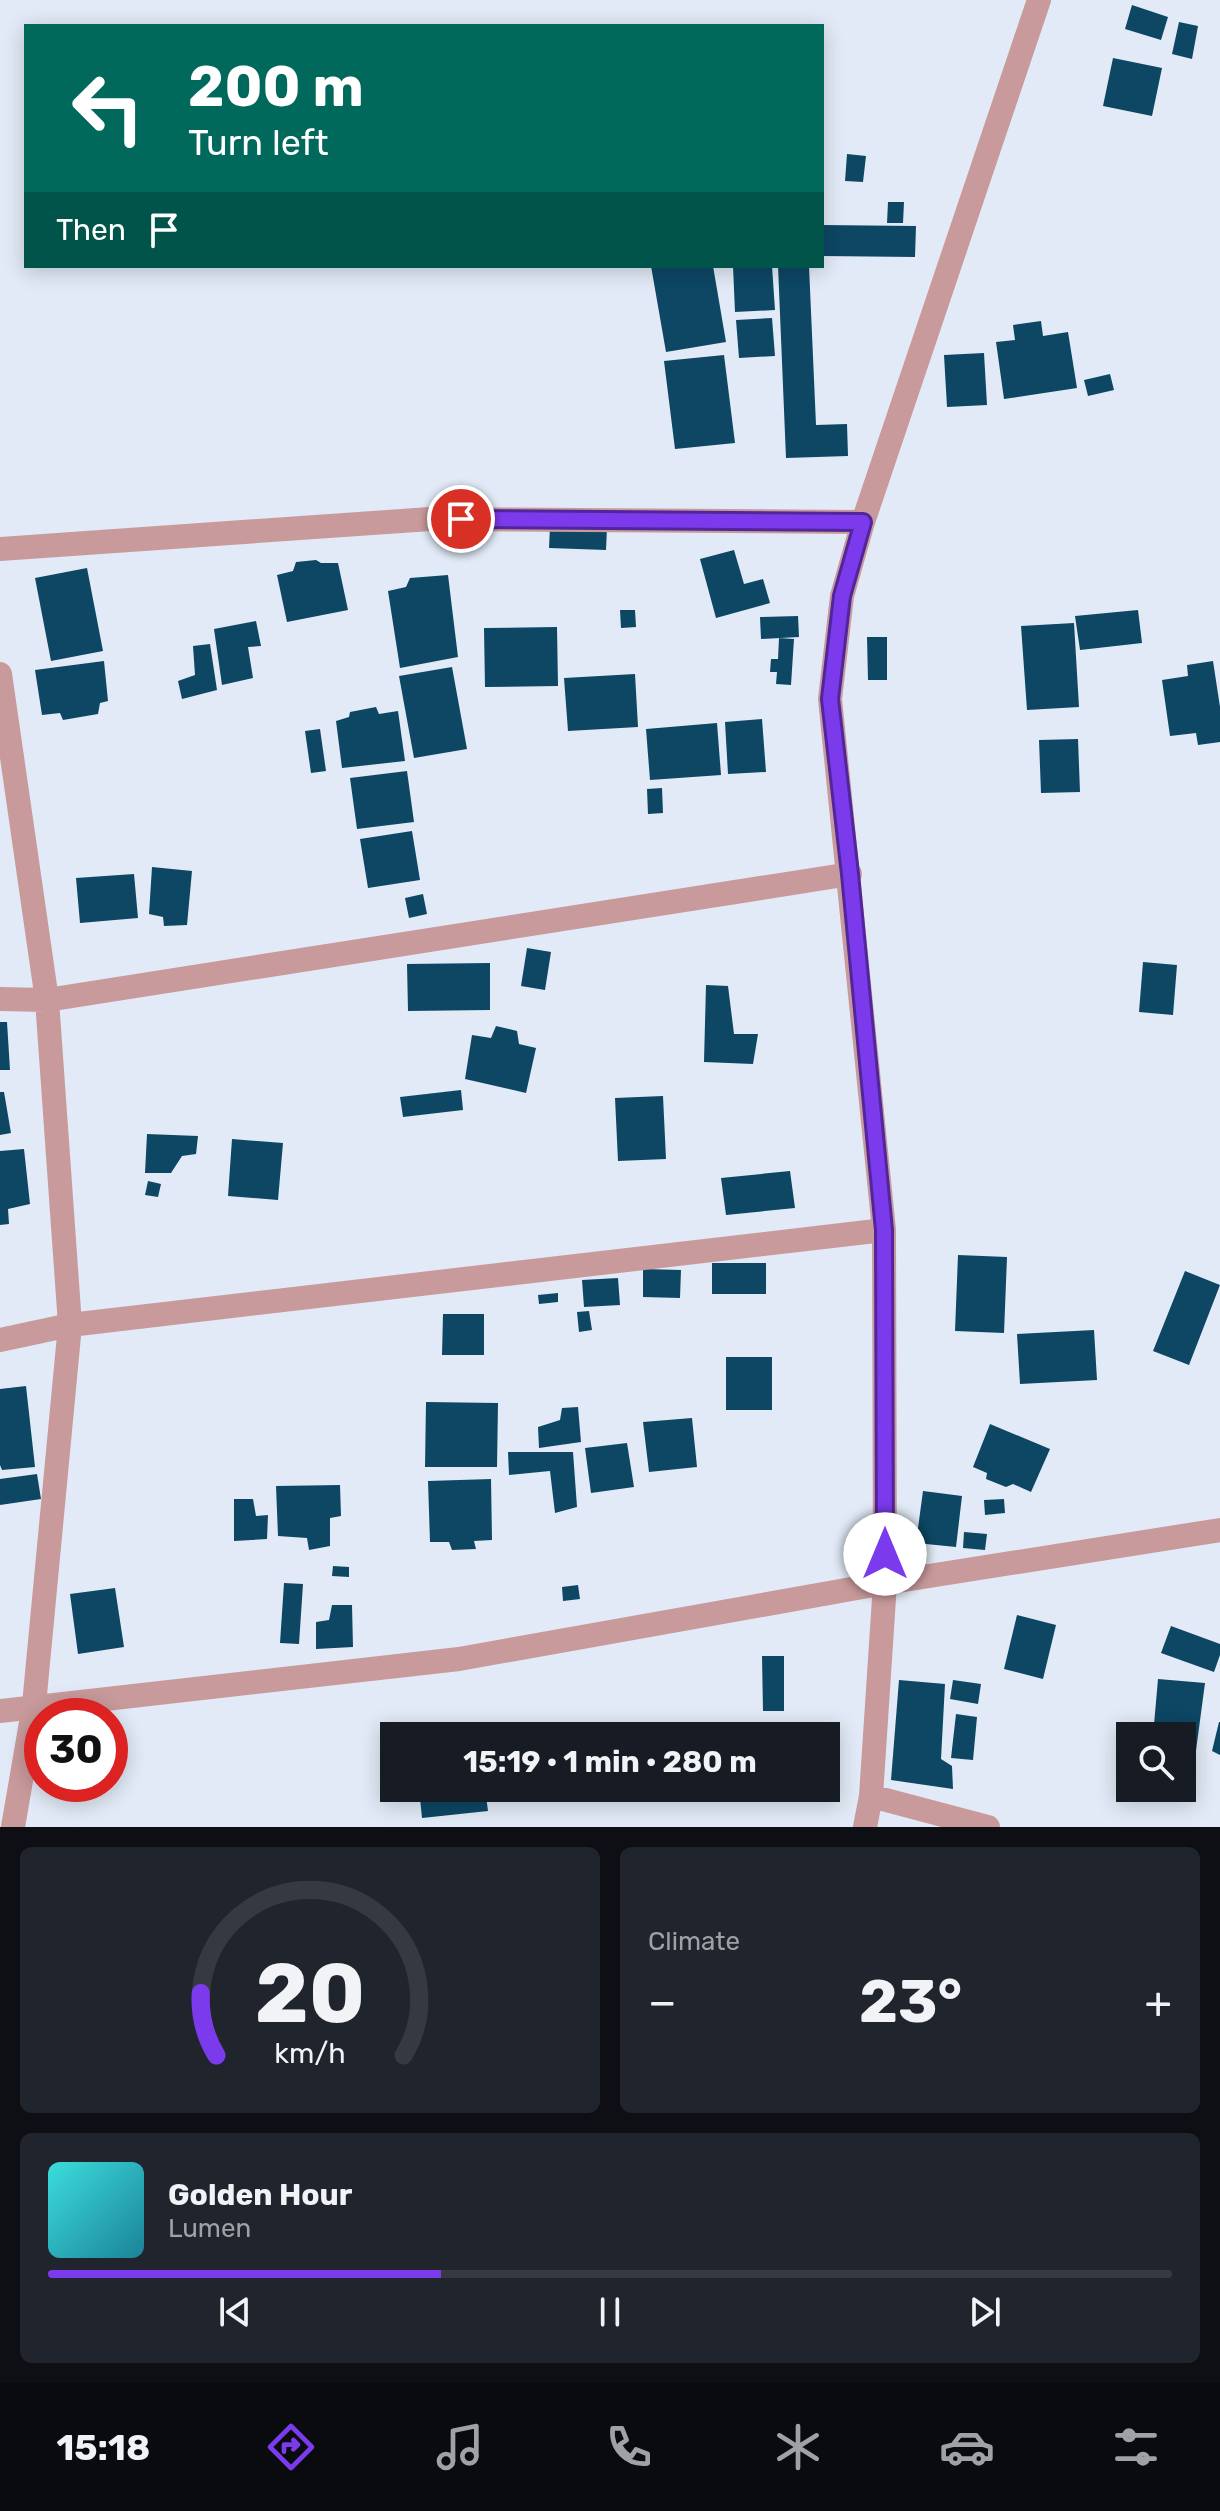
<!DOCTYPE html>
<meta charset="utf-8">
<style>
:root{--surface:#171b24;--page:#20242c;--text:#f1f3f6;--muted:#9ea1a6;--line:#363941;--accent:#7c3aed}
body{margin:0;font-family:Rubik,sans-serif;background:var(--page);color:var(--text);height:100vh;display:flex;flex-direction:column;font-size:30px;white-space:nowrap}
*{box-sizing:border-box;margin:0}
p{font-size:26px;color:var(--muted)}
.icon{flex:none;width:44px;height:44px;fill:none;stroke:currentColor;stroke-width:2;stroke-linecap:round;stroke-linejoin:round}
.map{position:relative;height:1827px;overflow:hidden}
.details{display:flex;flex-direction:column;gap:20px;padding:20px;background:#0d0f14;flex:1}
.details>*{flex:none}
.banner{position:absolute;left:24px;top:24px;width:800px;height:244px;border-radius:0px;box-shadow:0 4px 20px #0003;background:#00695c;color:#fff;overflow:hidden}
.tools{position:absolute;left:1116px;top:1722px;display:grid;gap:16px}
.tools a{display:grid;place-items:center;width:80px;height:80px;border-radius:0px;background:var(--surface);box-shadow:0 4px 20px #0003;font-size:40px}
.speed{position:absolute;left:24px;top:1698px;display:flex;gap:16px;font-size:40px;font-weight:700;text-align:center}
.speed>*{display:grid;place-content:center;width:104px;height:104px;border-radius:50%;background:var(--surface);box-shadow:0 4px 20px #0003;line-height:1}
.speed .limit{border:12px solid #d22;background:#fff;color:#111}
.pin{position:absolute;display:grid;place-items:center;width:68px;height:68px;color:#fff;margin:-34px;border:4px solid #fff;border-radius:50%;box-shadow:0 2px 8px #0007}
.me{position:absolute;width:88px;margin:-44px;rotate:0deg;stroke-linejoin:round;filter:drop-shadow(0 0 6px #0008)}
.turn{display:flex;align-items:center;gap:28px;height:168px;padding:0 32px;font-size:36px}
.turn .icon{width:104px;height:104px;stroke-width:2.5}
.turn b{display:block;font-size:56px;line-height:68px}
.then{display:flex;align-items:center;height:76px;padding:0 32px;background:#0003;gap:16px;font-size:30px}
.big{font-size:60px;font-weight:700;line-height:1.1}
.details .widget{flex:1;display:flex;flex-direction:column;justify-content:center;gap:12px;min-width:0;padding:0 28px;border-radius:12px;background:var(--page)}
.details .dial{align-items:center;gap:0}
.dial svg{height:208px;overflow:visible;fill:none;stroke:var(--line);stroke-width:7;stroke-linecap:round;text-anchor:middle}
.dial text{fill:var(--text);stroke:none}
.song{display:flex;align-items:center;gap:24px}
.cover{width:96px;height:96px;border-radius:12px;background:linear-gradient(135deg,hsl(180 70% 55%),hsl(190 70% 35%))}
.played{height:8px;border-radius:4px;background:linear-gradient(90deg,var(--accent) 35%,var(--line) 35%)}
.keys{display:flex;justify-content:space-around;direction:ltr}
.heat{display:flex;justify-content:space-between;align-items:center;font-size:44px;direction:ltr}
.details .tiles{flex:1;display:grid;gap:20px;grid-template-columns:1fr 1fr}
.widget:last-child{grid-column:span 2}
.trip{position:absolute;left:380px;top:1722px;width:460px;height:80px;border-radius:0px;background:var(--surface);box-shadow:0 4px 20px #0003;font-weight:700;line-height:80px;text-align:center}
.dock{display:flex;height:128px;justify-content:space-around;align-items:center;background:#090b0e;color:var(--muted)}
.dock .icon{width:56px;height:56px}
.dock .on{color:var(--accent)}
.dock b{font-size:36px;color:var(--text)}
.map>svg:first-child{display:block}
.building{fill:#0d4764}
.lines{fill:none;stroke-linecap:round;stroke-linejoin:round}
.street{stroke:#c99a9c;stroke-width:24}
.route-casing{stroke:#51269a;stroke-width:20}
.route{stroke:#7c3aed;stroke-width:14}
</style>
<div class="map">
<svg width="1220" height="1827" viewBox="0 0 1220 1827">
<rect width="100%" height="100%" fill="#e1eaf6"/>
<path class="building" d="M 1132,5 L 1168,17 L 1161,40 L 1125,29 Z
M 1179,22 L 1198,26 L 1192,59 L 1172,54 Z
M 1113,58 L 1162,68 L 1152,116 L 1103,106 Z
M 847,154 L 866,156 L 863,182 L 845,181 Z
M 888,202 L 904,202 L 903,223 L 887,223 Z
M 822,225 L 916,226 L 915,257 L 822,256 Z
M 651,266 L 713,266 L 726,342 L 666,352 Z
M 733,266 L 772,266 L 775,310 L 735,312 Z
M 778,266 L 809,266 L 816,425 L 847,424 L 848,456 L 786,458 Z
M 772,318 L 775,356 L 739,358 L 736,320 Z
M 1041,321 L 1043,336 L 1068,332 L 1077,388 L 1004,399 L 996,342 L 1015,340 L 1013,325 Z
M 984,353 L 987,405 L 947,407 L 944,355 Z
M 724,355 L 735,443 L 675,449 L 664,361 Z
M 1110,374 L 1114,390 L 1088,396 L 1084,380 Z
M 550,526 L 607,528 L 606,550 L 549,548 Z
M 734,550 L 744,584 L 763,579 L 770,603 L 716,618 L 700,559 Z
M 316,560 L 321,563 L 338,563 L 348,610 L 287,622 L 277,575 L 293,571 L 296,562 Z
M 87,568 L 103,651 L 51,661 L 35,578 Z
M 448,575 L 458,657 L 400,668 L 388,591 L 406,587 L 410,578 Z
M 620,610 L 635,610 L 636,627 L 621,628 Z
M 1138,610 L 1142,643 L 1080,650 L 1075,616 Z
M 798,616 L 799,637 L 761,639 L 760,617 Z
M 256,621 L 261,646 L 248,647 L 253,678 L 222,685 L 214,629 Z
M 1074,623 L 1079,707 L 1027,710 L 1021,626 Z
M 557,627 L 558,686 L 485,687 L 484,628 Z
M 867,637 L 887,637 L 887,680 L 868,680 Z
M 779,638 L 794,639 L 791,685 L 776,684 L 777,672 L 770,672 L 771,659 L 778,659 Z
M 210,644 L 217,690 L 182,699 L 178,681 L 195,675 L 193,646 Z
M 104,661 L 108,701 L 100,703 L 98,714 L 63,720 L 60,713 L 42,715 L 35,670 Z
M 1213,661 L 1220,707 L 1220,742 L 1198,745 L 1196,733 L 1170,736 L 1162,680 L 1188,676 L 1187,665 Z
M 452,667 L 467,749 L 414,758 L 399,676 Z
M 635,674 L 638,727 L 568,731 L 564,678 Z
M 376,707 L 379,714 L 398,711 L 405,761 L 342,768 L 336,721 L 349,717 L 350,712 Z
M 762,719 L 766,772 L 728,774 L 725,722 Z
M 717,723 L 721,775 L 650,780 L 646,729 Z
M 320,729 L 326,771 L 311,773 L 305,731 Z
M 1078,739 L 1080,792 L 1041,793 L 1039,740 Z
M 407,771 L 414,822 L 357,829 L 350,778 Z
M 662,788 L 663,813 L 648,814 L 647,789 Z
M 412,831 L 420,880 L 368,888 L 360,839 Z
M 152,867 L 192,871 L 187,925 L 164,926 L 163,917 L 149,914 Z
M 134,874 L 138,918 L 80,923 L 76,878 Z
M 423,894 L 427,914 L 409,918 L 405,898 Z
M 527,948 L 551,952 L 545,990 L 521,986 Z
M 1143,962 L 1177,965 L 1173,1015 L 1139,1012 Z
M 490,963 L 490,1010 L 408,1011 L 407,964 Z
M 706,985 L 728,986 L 734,1034 L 758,1034 L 753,1064 L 704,1062 Z
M 0,1022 L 7,1022 L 10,1070 L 0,1070 Z
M 496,1026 L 517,1031 L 519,1044 L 536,1048 L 526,1093 L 465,1079 L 472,1035 L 491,1038 Z
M 461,1090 L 463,1110 L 403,1117 L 400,1097 Z
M 0,1092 L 4,1092 L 11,1133 L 0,1135 Z
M 663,1096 L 666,1159 L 618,1161 L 615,1098 Z
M 147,1134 L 198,1136 L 196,1154 L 182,1156 L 171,1173 L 145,1173 Z
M 232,1139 L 283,1143 L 278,1200 L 228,1196 Z
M 24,1149 L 30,1204 L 8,1209 L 9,1224 L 0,1225 L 0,1151 Z
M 790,1171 L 795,1208 L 726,1215 L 721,1178 Z
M 148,1181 L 161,1184 L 158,1197 L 145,1195 Z
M 958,1255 L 1007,1257 L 1004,1333 L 955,1331 Z
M 712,1263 L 766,1263 L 766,1294 L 712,1294 Z
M 643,1269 L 681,1270 L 680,1298 L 643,1297 Z
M 1185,1271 L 1220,1285 L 1189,1365 L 1153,1351 Z
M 618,1278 L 620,1305 L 584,1307 L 582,1280 Z
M 558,1293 L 558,1302 L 539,1304 L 538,1295 Z
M 589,1311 L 592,1330 L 579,1332 L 577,1312 Z
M 443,1314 L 484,1314 L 484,1355 L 442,1355 Z
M 1094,1330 L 1097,1380 L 1020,1384 L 1017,1334 Z
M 726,1357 L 772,1357 L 772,1410 L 726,1410 Z
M 26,1386 L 35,1467 L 2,1470 L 0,1465 L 0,1389 Z
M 426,1402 L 498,1403 L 497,1467 L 425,1467 Z
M 578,1407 L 581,1442 L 539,1448 L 538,1427 L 560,1420 L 562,1408 Z
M 692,1418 L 697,1467 L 649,1472 L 643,1422 Z
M 990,1424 L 1050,1449 L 1031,1492 L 1013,1484 L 1006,1487 L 986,1479 L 987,1473 L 973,1467 Z
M 627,1443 L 634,1487 L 591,1493 L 585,1448 Z
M 508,1452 L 573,1452 L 577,1507 L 555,1513 L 550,1471 L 509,1475 Z
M 37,1474 L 41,1499 L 0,1505 L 0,1479 Z
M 491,1479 L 492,1540 L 474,1541 L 476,1549 L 452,1550 L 449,1542 L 430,1542 L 428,1481 Z
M 340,1485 L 341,1516 L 330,1518 L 330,1546 L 309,1550 L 307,1538 L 278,1536 L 276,1486 Z
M 923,1491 L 962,1496 L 956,1547 L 916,1543 Z
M 234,1499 L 253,1499 L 256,1516 L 268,1515 L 267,1539 L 234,1541 Z
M 1004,1499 L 1005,1513 L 985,1515 L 984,1500 Z
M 964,1532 L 987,1534 L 985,1550 L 963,1548 Z
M 333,1566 L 349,1567 L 349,1577 L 332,1576 Z
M 284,1583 L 303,1584 L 299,1644 L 280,1643 Z
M 578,1585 L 580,1599 L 563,1601 L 562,1587 Z
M 115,1588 L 124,1647 L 78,1654 L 70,1594 Z
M 332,1605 L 352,1605 L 353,1647 L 316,1649 L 316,1622 L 329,1620 Z
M 1017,1615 L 1056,1625 L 1043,1679 L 1004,1669 Z
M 1171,1626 L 1220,1644 L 1220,1655 L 1214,1672 L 1161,1653 Z
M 762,1656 L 784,1656 L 784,1711 L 763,1711 Z
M 1158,1679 L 1205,1683 L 1195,1758 L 1182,1753 L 1182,1736 L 1153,1736 Z
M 899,1680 L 945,1684 L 941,1759 L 952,1766 L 953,1789 L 891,1780 Z
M 953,1680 L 981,1684 L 978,1704 L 950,1699 Z
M 956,1714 L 977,1717 L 973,1760 L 951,1758 Z
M 1219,1722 L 1220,1722 L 1220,1755 L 1212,1751 Z
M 791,1729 L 815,1730 L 815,1736 L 791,1736 Z
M 419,1788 L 485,1788 L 488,1811 L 422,1818 Z
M 767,1788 L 823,1788 L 823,1794 L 767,1793 Z"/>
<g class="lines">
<path class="street" d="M 0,549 L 430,519 L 863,522
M 0,674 L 47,1000 L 70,1325 L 34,1705 L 13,1827
M 0,999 L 47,1000 L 850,874
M 0,1340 L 70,1325 L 884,1230
M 0,1711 L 459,1659 L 885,1583 L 1220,1530
M 871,1796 L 988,1827
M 865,1827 L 871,1796 L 885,1583 L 884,1230 L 830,699 L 842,596 L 863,522 L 1039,0"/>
</g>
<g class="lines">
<defs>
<path id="route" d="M 461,519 L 863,522 L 842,596 L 830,699 L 850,874 L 884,1230 L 885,1554"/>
</defs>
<use href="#route" class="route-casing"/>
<use href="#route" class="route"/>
</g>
</svg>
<div class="tools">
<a><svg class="icon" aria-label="search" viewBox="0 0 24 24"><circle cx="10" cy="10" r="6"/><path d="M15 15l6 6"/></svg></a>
</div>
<div class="speed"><div class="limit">30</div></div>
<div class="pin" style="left:461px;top:519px;background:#d93025"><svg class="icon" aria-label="arrive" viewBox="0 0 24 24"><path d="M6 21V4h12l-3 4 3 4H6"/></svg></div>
<svg class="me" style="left:885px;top:1554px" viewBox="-20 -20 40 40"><circle r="19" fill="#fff"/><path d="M0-13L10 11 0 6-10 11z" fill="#7c3aed"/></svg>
<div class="trip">15:19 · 1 min · 280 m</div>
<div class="banner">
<div class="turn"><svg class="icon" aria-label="left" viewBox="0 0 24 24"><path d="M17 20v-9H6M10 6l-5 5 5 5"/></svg><div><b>200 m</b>Turn left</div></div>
<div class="then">Then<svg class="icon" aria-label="arrive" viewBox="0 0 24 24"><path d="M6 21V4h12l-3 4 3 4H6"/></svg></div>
</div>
</div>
<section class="details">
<div class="tiles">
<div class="widget dial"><svg viewBox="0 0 100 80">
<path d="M14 69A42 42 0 1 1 86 69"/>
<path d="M14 69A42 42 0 0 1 8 45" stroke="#7c3aed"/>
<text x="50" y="56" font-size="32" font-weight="700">20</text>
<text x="50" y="72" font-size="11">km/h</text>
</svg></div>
<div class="widget"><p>Climate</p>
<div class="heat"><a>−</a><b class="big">23°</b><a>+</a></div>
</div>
<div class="widget">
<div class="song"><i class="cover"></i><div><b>Golden Hour</b><p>Lumen</p></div></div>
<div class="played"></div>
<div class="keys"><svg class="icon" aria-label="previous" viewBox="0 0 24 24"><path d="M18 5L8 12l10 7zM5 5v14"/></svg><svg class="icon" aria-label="pause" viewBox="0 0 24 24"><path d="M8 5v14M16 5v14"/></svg><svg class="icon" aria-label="next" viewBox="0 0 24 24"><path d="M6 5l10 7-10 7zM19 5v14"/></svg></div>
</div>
</div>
</section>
<nav class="dock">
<b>15:18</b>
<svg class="icon on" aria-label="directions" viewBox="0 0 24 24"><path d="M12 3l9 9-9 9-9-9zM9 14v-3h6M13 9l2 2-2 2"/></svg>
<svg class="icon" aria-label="music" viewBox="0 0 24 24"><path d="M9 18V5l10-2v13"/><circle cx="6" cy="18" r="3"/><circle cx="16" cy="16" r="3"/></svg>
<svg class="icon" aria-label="phone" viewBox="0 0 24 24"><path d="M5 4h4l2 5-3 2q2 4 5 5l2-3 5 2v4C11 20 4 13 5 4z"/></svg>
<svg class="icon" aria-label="climate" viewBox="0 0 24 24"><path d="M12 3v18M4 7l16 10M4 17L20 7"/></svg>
<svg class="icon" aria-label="car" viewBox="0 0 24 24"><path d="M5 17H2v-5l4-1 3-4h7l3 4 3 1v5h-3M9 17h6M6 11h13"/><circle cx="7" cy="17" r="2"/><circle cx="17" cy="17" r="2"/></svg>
<svg class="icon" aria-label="filters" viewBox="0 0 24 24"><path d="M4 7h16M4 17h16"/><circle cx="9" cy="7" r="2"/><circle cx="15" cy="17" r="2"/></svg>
</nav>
